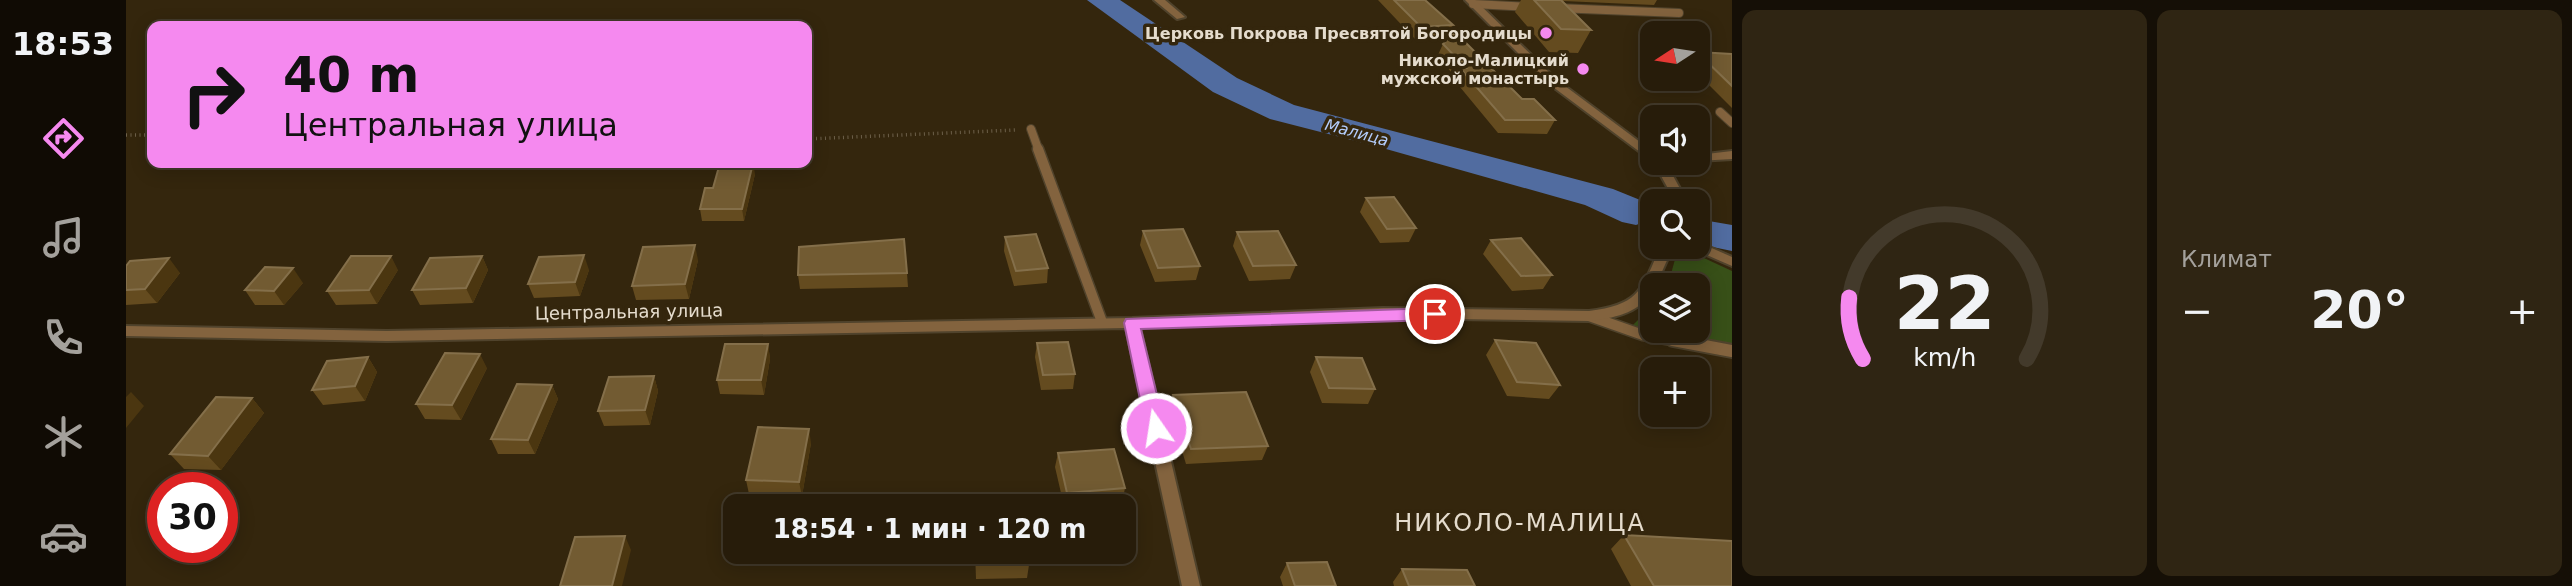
<!DOCTYPE html>
<html lang="ru">
<meta charset="utf-8">
<style>
:root{--surface:#271c0a;--page:#2f2513;--text:#f1f3f6;--muted:#a4a19c;--line:#433a2b;--accent:#f589ef}
body{margin:0;font-family:"DejaVu Sans",sans-serif;background:var(--page);color:var(--text);height:100vh;display:flex;flex-direction:column;font-size:26px;white-space:nowrap}
*{box-sizing:border-box;margin:0}
p{font-size:23px;color:var(--muted)}
.icon{flex:none;width:38px;height:38px;fill:none;stroke:currentColor;stroke-width:2;stroke-linecap:round;stroke-linejoin:round}
.map{position:relative;flex:1;overflow:hidden}
.drawer{display:flex;flex-direction:column;gap:10px;padding:10px;background:#150f06;width:840px}
.drawer>*{flex:none}
.hud{position:absolute;left:21px;top:21px;width:665px;height:147px;border-radius:14px;box-shadow:0 4px 18px #0003,0 0 0 2px var(--line);background:#f589ef;color:#111;overflow:hidden}
.needle{width:46px;rotate:258deg}
.fabs{position:absolute;left:1514px;top:21px;display:grid;gap:14px}
.fabs a{display:grid;place-items:center;width:70px;height:70px;border-radius:14px;background:var(--surface);box-shadow:0 4px 18px #0003,0 0 0 2px var(--line);font-size:35px}
.speed{position:absolute;left:21px;top:472px;display:flex;gap:14px;font-size:35px;font-weight:700;text-align:center}
.speed>*{display:grid;place-content:center;width:91px;height:91px;border-radius:50%;background:var(--surface);box-shadow:0 4px 18px #0003,0 0 0 2px var(--line);line-height:1}
.speed .limit{border:10px solid #d22;background:#fff;color:#111}
.pin{position:absolute;display:grid;place-items:center;width:60px;height:60px;color:#fff;margin:-30px;border:4px solid #fff;border-radius:50%;box-shadow:0 2px 7px #0007}
.me{position:absolute;width:77px;margin:-38px;rotate:347deg;stroke-linejoin:round;filter:drop-shadow(0 0 5px #0008)}
.turn{display:flex;align-items:center;gap:24px;height:147px;padding:0 21px;font-size:32px}
.turn .icon{width:91px;height:91px;stroke-width:2.5}
.turn b{display:block;font-size:49px;line-height:60px}
.big{font-size:52px;font-weight:600;line-height:1.1}
.drawer .widget{flex:1;display:flex;flex-direction:column;justify-content:center;gap:10px;min-width:0;padding:0 24px;border-radius:14px;background:var(--page)}
.drawer .dial{align-items:center;gap:0}
.dial svg{height:182px;overflow:visible;fill:none;stroke:var(--line);stroke-width:7;stroke-linecap:round;text-anchor:middle}
.dial text{fill:var(--text);stroke:none}
.heat{display:flex;justify-content:space-between;align-items:center;font-size:38px;direction:ltr}
.drawer .tiles{flex:1;display:grid;gap:10px;grid-template-columns:repeat(2,1fr)}
.trip{position:absolute;left:597px;top:494px;width:413px;height:70px;border-radius:14px;background:var(--surface);box-shadow:0 4px 18px #0003,0 0 0 2px var(--line);font-weight:600;line-height:70px;text-align:center}
main{display:flex;flex:1;min-height:0}
.tab-bar{display:flex;flex-direction:column;width:126px;justify-content:space-around;align-items:center;background:#100b04;color:var(--muted)}
.tab-bar .icon{width:49px;height:49px}
.tab-bar .current{color:var(--accent)}
.tab-bar b{font-size:32px;color:var(--text)}
.map>svg:first-child{display:block}
.green{fill:#385018}
.lines{fill:none;stroke-linecap:round;stroke-linejoin:round}
.river{fill:#516ca0;fill-rule:evenodd}
.lane-far2-casing{stroke:#50432c;stroke-width:10}
.lane-far1-casing{stroke:#50432c;stroke-width:13}
.lane-casing{stroke:#50432c;stroke-width:16}
.street-casing{stroke:#50432c;stroke-width:4}
.path{stroke:#6d604a;stroke-width:3.5;stroke-dasharray:1 3.5;stroke-linecap:butt}
.lane-far2{stroke:#83633e;stroke-width:8}
.lane-far1{stroke:#83633e;stroke-width:10}
.lane{stroke:#83633e;stroke-width:12}
.street{fill:#83633e;fill-rule:evenodd}
.wall{fill:#644b1f}
.shaded-wall{fill:#4b3610}
.building{fill:#725b32;stroke:#846f4a;stroke-width:2}
.route{fill:#f589ef;stroke:#9f599b;stroke-width:2}
.poi-dot{fill:#f589ef;stroke:#34260d;stroke-width:2.5}
.labels{text-anchor:middle;stroke-width:7;stroke-linejoin:round;paint-order:stroke}
.far-poi-label{font-size:16px;font-weight:bold;fill:#e5dccd;stroke:#34260d;text-anchor:end}
.far-water-label{font-size:16px;font-style:italic;fill:#b3ccfa;stroke:#34260d}
.street-label{font-size:18px;fill:#e5dccd;stroke:#34260d}
.near-quarter-label{font-size:24px;letter-spacing:2px;fill:#e5dccd;stroke:#34260d}
</style>
<main>
<nav class="tab-bar">
<b>18:53</b>
<svg class="icon current" aria-label="directions" viewBox="0 0 24 24"><path d="M12 3l9 9-9 9-9-9zM9 14v-3h6M13 9l2 2-2 2"/></svg>
<svg class="icon" aria-label="music" viewBox="0 0 24 24"><path d="M9 18V5l10-2v13"/><circle cx="6" cy="18" r="3"/><circle cx="16" cy="16" r="3"/></svg>
<svg class="icon" aria-label="phone" viewBox="0 0 24 24"><path d="M5 4h4l2 5-3 2q2 4 5 5l2-3 5 2v4C11 20 4 13 5 4z"/></svg>
<svg class="icon" aria-label="climate" viewBox="0 0 24 24"><path d="M12 3v18M4 7l16 10M4 17L20 7"/></svg>
<svg class="icon" aria-label="car" viewBox="0 0 24 24"><path d="M5 17H2v-5l4-1 3-4h7l3 4 3 1v5h-3M9 17h6M6 11h13"/><circle cx="7" cy="17" r="2"/><circle cx="17" cy="17" r="2"/></svg>
</nav>
<div class="map">
<svg width="1606" height="586" viewBox="0 0 1606 586">
<rect width="100%" height="100%" fill="#34260d"/>
<path class="green" d="M 1551,252 L 1565,252 L 1606,271 L 1606,344 C 1573,340 1539,337 1506,326 L 1526,306 L 1526,331 L 1572,331 L 1572,285 L 1542,285 Z"/>
<g class="lines">
<path class="river" d="M 961,0 L 994,0 L 1111,78 L 1168,105 L 1487,189 L 1524,204 L 1526,219 L 1510,225 L 1496,222 L 1459,205 L 1253,147 L 1144,119 L 1087,92 Z
M 1577,220 L 1606,225 L 1606,251 L 1572,244 L 1572,222 Z"/>
<defs>
<path id="lane-far2" d="M 1347,4 L 1404,7
M 1431,8 L 1553,13
M 1594,112 L 1606,123
M 905,129 L 913,151"/>
<path id="lane-far1" d="M 912,149 L 976,322
M 1463,316 L 1517,335 L 1557,342"/>
<path id="lane" d="M 1547,340 L 1606,351"/>
<path id="street" d="M 1028,0 L 1039,0 L 1059,17 L 1051,19 Z
M 1339,0 L 1349,0 L 1431,80 L 1526,151 L 1526,161 L 1423,84 Z
M 1606,151 L 1606,159 L 1572,161 L 1572,155 Z
M 1528,163 L 1540,163 L 1557,194 L 1556,201 L 1544,201 L 1545,194 Z
M 1572,242 L 1606,257 L 1606,266 L 1567,249 L 1566,247 L 1572,247 Z
M 1534,247 L 1547,247 L 1530,285 L 1526,285 L 1526,293 C 1510,314 1488,318 1463,321 L 1257,318 L 1014,328 L 1074,586 L 1056,586 L 1000,328 L 261,341 L 0,336 L 0,326 L 261,331 L 1006,318 L 1257,308 L 1463,311 C 1513,305 1516,290 1534,247 Z"/>
</defs>
<use href="#lane-far2" class="lane-far2-casing"/>
<use href="#lane-far1" class="lane-far1-casing"/>
<use href="#lane" class="lane-casing"/>
<use href="#street" class="street-casing"/>
<path class="path" d="M 0,135 L 26,135
M 681,139 L 890,130"/>
<use href="#lane-far2" class="lane-far2"/>
<use href="#lane-far1" class="lane-far1"/>
<use href="#lane" class="lane"/>
<use href="#street" class="street"/>
</g>
<path class="wall" d="M 1252,0 L 1299,0 L 1327,25 L 1321,38 L 1289,39 Z
M 1395,0 L 1531,0 L 1528,5 L 1437,1 L 1465,30 L 1452,53 L 1423,52 L 1389,12 Z
M 1317,44 L 1429,120 L 1421,134 L 1372,133 L 1329,81 L 1330,77 L 1311,57 Z
M 1572,52 L 1606,54 L 1606,108 L 1572,74 Z
M 629,174 L 618,221 L 576,221 L 574,209 L 587,188 Z
M 1240,198 L 1290,228 L 1283,242 L 1254,243 L 1234,212 Z
M 1017,231 L 1074,266 L 1070,280 L 1029,282 L 1014,245 Z
M 1111,232 L 1170,265 L 1164,279 L 1123,281 L 1107,246 Z
M 879,237 L 922,268 L 921,283 L 888,286 L 878,251 Z
M 1365,240 L 1426,275 L 1417,289 L 1386,291 L 1357,254 Z
M 356,256 L 362,270 L 347,303 L 294,305 L 286,290 Z
M 572,260 L 563,299 L 510,300 L 506,286 Z
M 0,266 L 54,273 L 31,303 L 0,305 Z
M 272,270 L 251,304 L 210,305 L 201,291 Z
M 463,270 L 454,296 L 408,298 L 402,284 Z
M 781,273 L 782,287 L 674,289 L 672,275 Z
M 177,283 L 158,305 L 129,305 L 119,290 Z
M 1369,340 L 1434,385 L 1423,399 L 1381,396 L 1360,355 Z
M 911,343 L 949,374 L 947,389 L 915,390 L 909,357 Z
M 642,344 L 644,359 L 638,395 L 594,394 L 591,380 Z
M 242,357 L 251,372 L 239,401 L 197,405 L 186,390 Z
M 1190,357 L 1249,389 L 1242,404 L 1196,403 L 1184,372 Z
M 361,368 L 335,420 L 299,419 L 290,404 Z
M 528,376 L 532,391 L 524,425 L 478,426 L 472,411 Z
M 426,385 L 432,399 L 409,454 L 372,454 L 365,439 Z
M 1047,395 L 1142,446 L 1136,460 L 1060,464 L 1043,409 Z
M 126,398 L 138,413 L 95,470 L 58,469 L 44,454 Z
M 685,443 L 676,496 L 623,494 L 620,480 Z
M 932,453 L 999,488 L 996,503 L 938,506 L 929,467 Z
M 1498,535 L 1606,586 L 1505,586 L 1485,549 Z
M 849,551 L 902,551 L 903,565 L 901,578 L 850,579 Z
M 1161,563 L 1210,586 L 1157,586 L 1154,577 Z
M 1276,569 L 1349,586 L 1268,586 L 1267,582 Z"/>
<path class="shaded-wall" d="M 627,163 L 629,174 L 618,221 L 616,209 Z
M 569,245 L 572,260 L 563,299 L 559,284 Z
M 458,255 L 463,270 L 454,296 L 449,282 Z
M 265,256 L 272,270 L 251,304 L 243,290 Z
M 356,256 L 362,270 L 347,303 L 340,288 Z
M 43,258 L 54,273 L 31,303 L 19,289 Z
M 167,268 L 177,283 L 158,305 L 148,291 Z
M 642,344 L 644,359 L 638,395 L 635,380 Z
M 354,354 L 361,368 L 335,420 L 326,405 Z
M 242,357 L 251,372 L 239,401 L 229,386 Z
M 528,376 L 532,391 L 524,425 L 519,410 Z
M 426,385 L 432,399 L 409,454 L 402,440 Z
M 5,392 L 18,406 L 0,428 L 0,397 Z
M 126,398 L 138,413 L 95,470 L 82,456 Z
M 683,429 L 685,443 L 676,496 L 673,482 Z
M 499,536 L 505,550 L 496,586 L 486,586 Z"/>
<path class="building" d="M 1268,0 L 1299,0 L 1327,25 L 1295,27 Z
M 1408,0 L 1435,0 L 1465,30 L 1435,29 Z
M 1329,32 L 1396,99 L 1408,99 L 1429,120 L 1379,120 L 1334,68 L 1340,68 L 1317,44 Z
M 1572,52 L 1606,54 L 1606,86 L 1572,53 Z
M 594,163 L 627,163 L 616,209 L 574,209 L 579,188 L 587,188 Z
M 1268,197 L 1290,228 L 1261,229 L 1240,198 Z
M 1057,229 L 1074,266 L 1032,268 L 1017,231 Z
M 1152,231 L 1170,265 L 1127,266 L 1111,232 Z
M 910,234 L 922,268 L 890,271 L 879,237 Z
M 1395,238 L 1426,275 L 1395,276 L 1365,240 Z
M 778,239 L 781,273 L 672,275 L 673,247 Z
M 569,245 L 559,284 L 506,286 L 517,247 Z
M 458,255 L 449,282 L 402,284 L 413,257 Z
M 225,256 L 265,256 L 243,290 L 201,291 Z
M 356,256 L 340,288 L 286,290 L 304,258 Z
M 43,258 L 19,289 L 0,290 L 0,266 L 4,261 Z
M 139,267 L 167,268 L 148,291 L 119,290 Z
M 1369,340 L 1410,343 L 1434,385 L 1391,382 Z
M 942,342 L 949,374 L 917,375 L 911,343 Z
M 599,344 L 642,344 L 635,380 L 591,380 Z
M 319,353 L 354,354 L 326,405 L 290,404 Z
M 242,357 L 229,386 L 186,390 L 201,361 Z
M 1190,357 L 1236,358 L 1249,389 L 1203,388 Z
M 528,376 L 519,410 L 472,411 L 483,377 Z
M 391,384 L 426,385 L 402,440 L 365,439 Z
M 1120,392 L 1142,446 L 1065,449 L 1047,395 Z
M 90,397 L 126,398 L 82,456 L 44,454 Z
M 632,427 L 683,429 L 673,482 L 620,480 Z
M 988,449 L 999,488 L 941,493 L 932,453 Z
M 1498,535 L 1606,541 L 1606,586 L 1528,586 Z
M 499,536 L 486,586 L 434,586 L 449,537 Z
M 851,551 L 902,551 L 903,565 L 851,565 Z
M 1201,562 L 1210,586 L 1169,586 L 1161,563 Z
M 1276,569 L 1341,570 L 1349,586 L 1283,586 Z"/>
<path class="route" d="M 1309,308 L 1317,314 L 1309,320 L 1015,329 L 1039,428 L 1030,436 L 1020,428 L 998,323 L 1000,319 Z"/>
<g class="poi-dot">
<circle cx="1420" cy="33" r="7"/>
<circle cx="1457" cy="69" r="7"/>
</g>
<g class="labels">
<g class="far-poi-label">
<text x="1406" y="39">Церковь Покрова Пресвятой Богородицы</text>
<text x="1443" y="66">Николо-Малицкий<tspan x="1443" dy="18">мужской монастырь</tspan></text>
</g>
<g class="far-water-label">
<text transform="translate(1231 132) rotate(15)" y="6">Малица</text>
</g>
<g class="street-label">
<text transform="translate(503 312) rotate(-1)" y="6">Центральная улица</text>
</g>
<g class="near-quarter-label">
<text x="1394" y="531">НИКОЛО-МАЛИЦА</text>
</g>
</g>
</svg>
<div class="fabs">
<a><svg class="needle" viewBox="-14 -14 28 28"><path d="M0-13l5 13h-10z" fill="#e53935"/><path d="M0 13l5-13h-10z" fill="#a4a19c"/></svg></a>
<a><svg class="icon" aria-label="sound" viewBox="0 0 24 24"><path d="M4 9h4l5-4v14l-5-4H4zM17 9q2 3 0 6"/></svg></a>
<a><svg class="icon" aria-label="search" viewBox="0 0 24 24"><circle cx="10" cy="10" r="6"/><path d="M15 15l6 6"/></svg></a>
<a><svg class="icon" aria-label="layers" viewBox="0 0 24 24"><path d="M12 4l9 5-9 5-9-5zM3 14l9 5 9-5"/></svg></a>
<a>+</a>
</div>
<div class="speed"><div class="limit">30</div></div>
<div class="pin" style="left:1309px;top:314px;background:#d93025"><svg class="icon" aria-label="arrive" viewBox="0 0 24 24"><path d="M6 21V4h12l-3 4 3 4H6"/></svg></div>
<svg class="me" style="left:1030px;top:428px" viewBox="-20 -20 40 40"><circle r="17" fill="#f589ef" stroke="#fff" stroke-width="3"/><path d="M0-11L8 9 0 5-8 9z" fill="#fff"/></svg>
<div class="trip">18:54 · 1 мин · 120 m</div>
<div class="hud">
<div class="turn"><svg class="icon" aria-label="right" viewBox="0 0 24 24"><path d="M7 20v-9h11M14 6l5 5-5 5"/></svg><div><b>40 m</b>Центральная улица</div></div>
</div>
</div>
<section class="drawer">
<div class="tiles">
<div class="widget dial"><svg viewBox="0 0 100 80">
<path d="M14 69A42 42 0 1 1 86 69"/>
<path d="M14 69A42 42 0 0 1 8 42" stroke="#f589ef"/>
<text x="50" y="56" font-size="32" font-weight="700">22</text>
<text x="50" y="72" font-size="11">km/h</text>
</svg></div>
<div class="widget"><p>Климат</p>
<div class="heat"><a>−</a><b class="big">20°</b><a>+</a></div>
</div>
</div>
</section>
</main>
